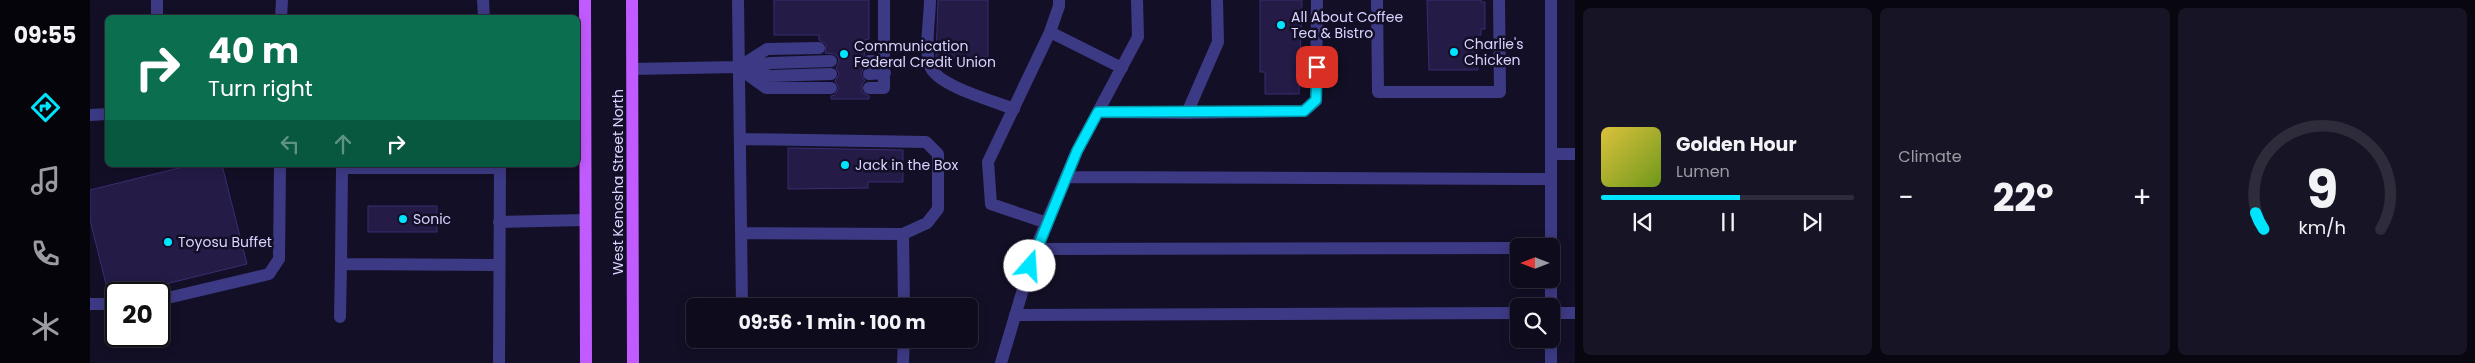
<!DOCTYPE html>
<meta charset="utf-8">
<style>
:root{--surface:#0e0b1c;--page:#171425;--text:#f1f3f6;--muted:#9b9ba3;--line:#2e2b3b;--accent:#00e5ff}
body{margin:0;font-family:Poppins,sans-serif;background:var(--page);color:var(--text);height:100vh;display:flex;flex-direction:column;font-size:19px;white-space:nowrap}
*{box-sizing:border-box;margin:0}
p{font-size:16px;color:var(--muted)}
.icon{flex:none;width:28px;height:28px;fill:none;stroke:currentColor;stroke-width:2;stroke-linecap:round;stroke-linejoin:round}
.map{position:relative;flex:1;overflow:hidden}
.panel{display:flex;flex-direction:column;gap:8px;padding:8px;background:#08060f;width:900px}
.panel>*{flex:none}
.top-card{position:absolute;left:15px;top:15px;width:475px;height:152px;border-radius:8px;box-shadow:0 2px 12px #0003,0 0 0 1px var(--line);background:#0b6e4f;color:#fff;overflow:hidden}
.needle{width:32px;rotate:270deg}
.buttons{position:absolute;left:1420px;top:238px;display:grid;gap:10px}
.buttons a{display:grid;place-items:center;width:50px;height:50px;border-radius:8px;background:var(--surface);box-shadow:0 2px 12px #0003,0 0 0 1px var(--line);font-size:25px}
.speed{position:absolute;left:15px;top:282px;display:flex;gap:10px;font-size:25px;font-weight:700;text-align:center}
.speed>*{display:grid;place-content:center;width:65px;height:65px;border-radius:50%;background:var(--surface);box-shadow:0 2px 12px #0003,0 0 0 1px var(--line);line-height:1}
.speed .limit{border:2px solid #111;border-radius:8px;background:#fff;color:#111}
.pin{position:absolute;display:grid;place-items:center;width:42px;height:42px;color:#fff;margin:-21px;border-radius:10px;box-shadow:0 2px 8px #0006}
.me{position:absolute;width:55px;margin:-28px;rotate:19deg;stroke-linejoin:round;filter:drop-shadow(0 0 4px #0008)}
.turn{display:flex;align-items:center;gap:18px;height:105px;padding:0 20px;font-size:22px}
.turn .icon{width:65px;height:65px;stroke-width:2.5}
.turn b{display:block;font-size:35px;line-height:42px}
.lanes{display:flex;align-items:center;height:48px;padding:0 20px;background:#0003;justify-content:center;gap:25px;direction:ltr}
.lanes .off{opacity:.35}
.big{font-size:38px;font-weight:700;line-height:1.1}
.panel .widget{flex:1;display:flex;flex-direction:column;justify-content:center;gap:8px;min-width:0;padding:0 18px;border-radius:8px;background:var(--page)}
.panel .dial{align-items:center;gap:0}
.dial svg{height:130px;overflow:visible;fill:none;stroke:var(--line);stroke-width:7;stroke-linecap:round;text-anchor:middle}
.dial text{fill:var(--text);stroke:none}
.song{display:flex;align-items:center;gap:15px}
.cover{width:60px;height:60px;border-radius:8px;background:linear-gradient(135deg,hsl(50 70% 55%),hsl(80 70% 35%))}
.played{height:5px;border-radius:2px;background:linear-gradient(90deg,var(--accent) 55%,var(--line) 55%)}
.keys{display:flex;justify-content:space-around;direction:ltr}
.heat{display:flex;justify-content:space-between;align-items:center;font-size:28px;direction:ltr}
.panel .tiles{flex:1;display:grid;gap:8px;grid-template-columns:repeat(3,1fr)}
.trip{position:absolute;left:596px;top:298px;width:292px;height:50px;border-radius:8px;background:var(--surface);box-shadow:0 2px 12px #0003,0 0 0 1px var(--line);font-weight:700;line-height:50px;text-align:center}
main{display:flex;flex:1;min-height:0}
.tab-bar{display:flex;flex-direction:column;width:90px;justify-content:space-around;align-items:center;background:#06040b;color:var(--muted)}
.tab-bar .icon{width:35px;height:35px}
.tab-bar .selected{color:var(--accent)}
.tab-bar b{font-size:22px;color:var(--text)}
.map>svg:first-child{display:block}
.building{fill:#241b47;stroke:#3b2d73}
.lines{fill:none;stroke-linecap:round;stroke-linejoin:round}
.service{stroke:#3d3a85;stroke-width:12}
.primary{stroke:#c25bff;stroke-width:12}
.route-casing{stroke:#0095a6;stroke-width:12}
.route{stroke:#00e5ff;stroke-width:9}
.poi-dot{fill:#00e5ff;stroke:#130f26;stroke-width:2}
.labels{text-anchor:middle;stroke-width:5;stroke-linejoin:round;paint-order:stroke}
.poi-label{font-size:14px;fill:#d9d4ff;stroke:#130f26;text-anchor:start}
.street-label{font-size:14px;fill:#d9d4ff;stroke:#130f26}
</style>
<main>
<nav class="tab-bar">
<b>09:55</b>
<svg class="icon selected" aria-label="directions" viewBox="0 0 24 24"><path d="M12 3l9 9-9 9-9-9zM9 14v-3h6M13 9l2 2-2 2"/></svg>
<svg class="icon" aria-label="music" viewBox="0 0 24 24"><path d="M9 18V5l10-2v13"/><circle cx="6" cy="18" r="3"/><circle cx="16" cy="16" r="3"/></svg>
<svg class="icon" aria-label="phone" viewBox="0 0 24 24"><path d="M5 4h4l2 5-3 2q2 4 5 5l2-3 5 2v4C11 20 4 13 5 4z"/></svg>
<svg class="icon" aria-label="climate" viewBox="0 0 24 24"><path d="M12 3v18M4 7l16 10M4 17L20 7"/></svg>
</nav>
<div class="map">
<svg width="1485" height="363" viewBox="0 0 1485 363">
<rect width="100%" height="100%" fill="#130f26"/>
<path class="building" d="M 684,0 L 779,0 L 779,39 L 775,40 L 771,47 L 775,54 L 771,61 L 774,67 L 771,74 L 775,81 L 772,84 L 772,92 L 779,96 L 779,99 L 741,99 L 741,96 L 745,95 L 749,88 L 745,81 L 749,74 L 746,68 L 749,61 L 748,57 L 744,54 L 735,53 L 736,44 L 729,40 L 729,35 L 684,35 Z
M 848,0 L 898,0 L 898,57 L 846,58 Z
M 1170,0 L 1212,0 L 1209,94 L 1175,94 L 1175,72 L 1170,72 Z
M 1337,0 L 1391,0 L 1391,2 L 1395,2 L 1395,29 L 1391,29 L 1391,35 L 1388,35 L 1388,70 L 1339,70 Z
M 698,148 L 813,150 L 813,182 L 778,182 L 778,188 L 698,189 Z
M 101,165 L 132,165 L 157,264 L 35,294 L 26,294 L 26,296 L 19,296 L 0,220 L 0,190 Z
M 278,206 L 347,206 L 347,232 L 278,232 Z"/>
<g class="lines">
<path class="service" d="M 393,0 L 394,18
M 648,0 L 652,306
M 840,0 C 840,17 834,51 840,66 C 847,86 904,101 924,109
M 1287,0 L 1288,92 L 1410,92 L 1409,0
M 1461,0 L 1461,363
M 67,18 L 67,0
M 191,18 L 192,0
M 960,32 L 1032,68
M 779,47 L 796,47
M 779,61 L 795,61
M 652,65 L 677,49 L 729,48
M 647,67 L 676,88 L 741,88
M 542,69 L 647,67 L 681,63 L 741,61
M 655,69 L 680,76 L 741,74
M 779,74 L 795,73
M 779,88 L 794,88 L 794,0
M 1008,112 L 1097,113 L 1128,42 L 1127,0
M 1097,113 L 1214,111 L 1226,101 L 1227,0
M 0,115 L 18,114
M 650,139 L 836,142 L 848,154 L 848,209 L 837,223 L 813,234
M 1461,154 L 1485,154
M 409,168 L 252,168 L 251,264 L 409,265
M 977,177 L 1461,179
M 409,222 L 495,220
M 957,223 L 901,204 L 898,162 L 960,32 L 969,6 L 969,0
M 651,233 L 813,234 L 814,306
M 945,249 L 1429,248
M 69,300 L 179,274 L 189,259 L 190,165
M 0,304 L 26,304
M 1461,313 L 1485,313
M 925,315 L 1429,313
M 250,317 L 251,264
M 409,363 L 410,165
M 813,363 L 814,339
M 911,363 L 945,249 L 987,151 L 1048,37 L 1047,0"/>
<path class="primary" d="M 495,0 L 496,363
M 542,0 L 543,363"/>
</g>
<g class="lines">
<defs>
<path id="route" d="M 940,266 L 987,151 L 1008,112 L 1214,111 L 1226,100 L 1227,67"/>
</defs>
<use href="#route" class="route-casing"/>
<use href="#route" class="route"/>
</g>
<g class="poi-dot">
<circle cx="1191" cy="25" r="5"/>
<circle cx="1364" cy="52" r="5"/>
<circle cx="754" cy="54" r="5"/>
<circle cx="755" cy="165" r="5"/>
<circle cx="313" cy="219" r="5"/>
<circle cx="78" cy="242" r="5"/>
</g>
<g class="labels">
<g class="poi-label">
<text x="1201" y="22">All About Coffee<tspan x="1201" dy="16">Tea &amp; Bistro</tspan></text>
<text x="1374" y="49">Charlie's<tspan x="1374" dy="16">Chicken</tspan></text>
<text x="764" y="51">Communication<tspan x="764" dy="16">Federal Credit Union</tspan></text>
<text x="765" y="170">Jack in the Box</text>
<text x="323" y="224">Sonic</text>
<text x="88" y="247">Toyosu Buffet</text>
</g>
<g class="street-label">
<text transform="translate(528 182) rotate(-90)" y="5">West Kenosha Street North</text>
</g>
</g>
</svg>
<div class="buttons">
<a><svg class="needle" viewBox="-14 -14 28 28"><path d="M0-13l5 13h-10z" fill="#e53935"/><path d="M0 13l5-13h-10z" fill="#9b9ba3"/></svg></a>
<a><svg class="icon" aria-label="search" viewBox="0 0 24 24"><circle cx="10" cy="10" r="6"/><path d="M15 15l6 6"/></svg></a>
</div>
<div class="speed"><div class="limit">20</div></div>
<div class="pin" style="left:1227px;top:67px;background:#d93025"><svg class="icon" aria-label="arrive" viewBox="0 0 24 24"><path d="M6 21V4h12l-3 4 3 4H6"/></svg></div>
<svg class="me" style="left:940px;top:266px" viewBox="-20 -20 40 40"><circle r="19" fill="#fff"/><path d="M0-13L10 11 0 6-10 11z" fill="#00e5ff"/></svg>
<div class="trip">09:56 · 1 min · 100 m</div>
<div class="top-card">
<div class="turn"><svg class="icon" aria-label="right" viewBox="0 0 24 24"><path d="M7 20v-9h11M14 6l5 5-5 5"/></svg><div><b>40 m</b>Turn right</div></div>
<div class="lanes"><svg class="icon off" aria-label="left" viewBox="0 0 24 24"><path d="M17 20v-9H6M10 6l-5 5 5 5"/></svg><svg class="icon off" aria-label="ahead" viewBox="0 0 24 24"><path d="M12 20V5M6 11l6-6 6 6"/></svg><svg class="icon" aria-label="right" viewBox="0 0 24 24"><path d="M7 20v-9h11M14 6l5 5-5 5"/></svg></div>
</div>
</div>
<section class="panel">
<div class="tiles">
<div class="widget">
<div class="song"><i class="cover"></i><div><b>Golden Hour</b><p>Lumen</p></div></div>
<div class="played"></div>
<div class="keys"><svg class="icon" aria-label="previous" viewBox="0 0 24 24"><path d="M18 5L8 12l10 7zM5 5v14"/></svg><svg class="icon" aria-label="pause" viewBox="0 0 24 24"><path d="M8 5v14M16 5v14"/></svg><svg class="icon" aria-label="next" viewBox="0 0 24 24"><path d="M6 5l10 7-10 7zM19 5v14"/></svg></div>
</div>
<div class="widget"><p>Climate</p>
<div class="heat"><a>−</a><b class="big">22°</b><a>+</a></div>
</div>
<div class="widget dial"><svg viewBox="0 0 100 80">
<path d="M14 69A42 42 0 1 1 86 69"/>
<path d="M14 69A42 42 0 0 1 9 59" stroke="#00e5ff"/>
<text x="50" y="56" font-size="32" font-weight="700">9</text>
<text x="50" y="72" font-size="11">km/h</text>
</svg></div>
</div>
</section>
</main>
